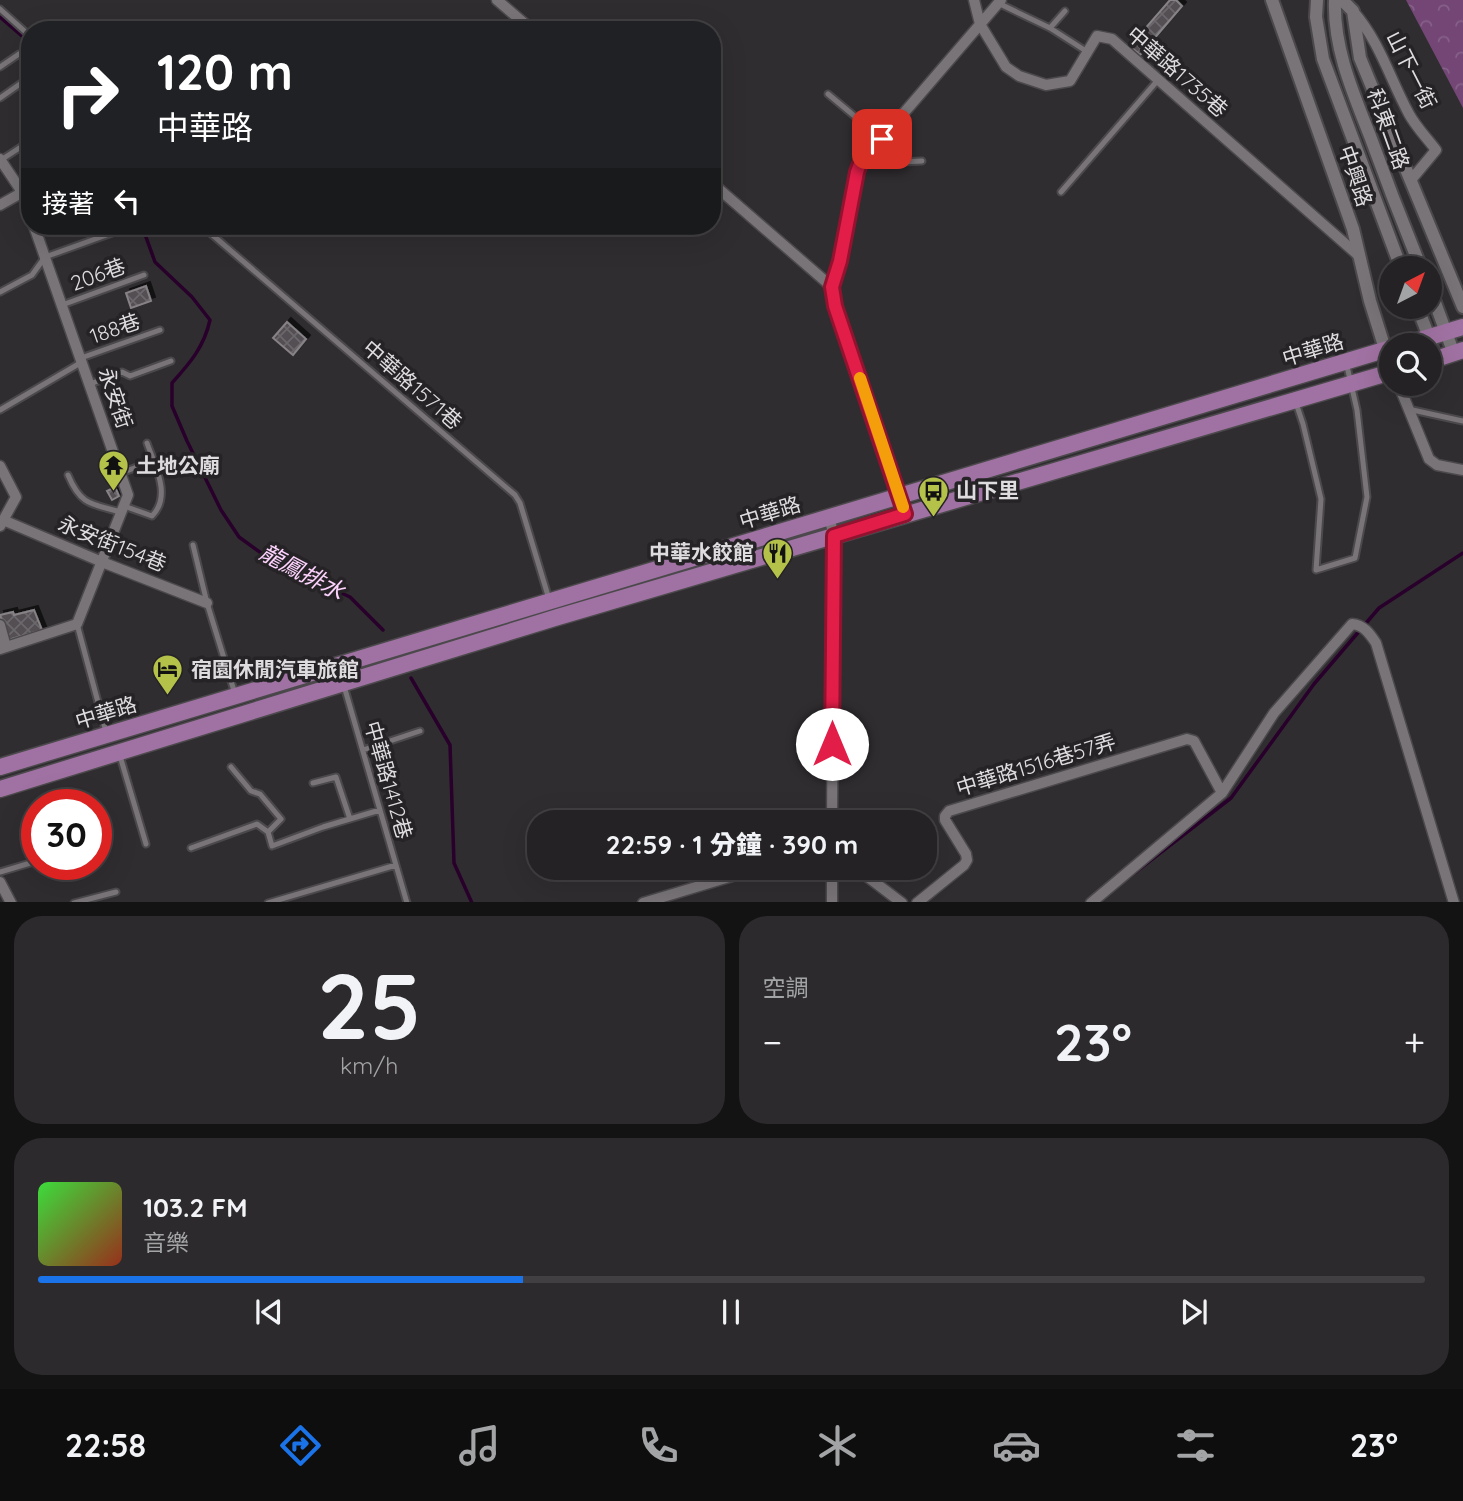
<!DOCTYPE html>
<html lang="zh-TW">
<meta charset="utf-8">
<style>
:root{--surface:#242224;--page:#2c2a2c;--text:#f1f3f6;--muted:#a3a4a6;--line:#413f41;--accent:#1a73e8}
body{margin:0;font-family:Quicksand,"Noto Sans TC",sans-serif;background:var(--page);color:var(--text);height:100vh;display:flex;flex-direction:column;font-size:26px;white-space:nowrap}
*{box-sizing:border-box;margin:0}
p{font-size:23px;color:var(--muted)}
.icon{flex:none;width:38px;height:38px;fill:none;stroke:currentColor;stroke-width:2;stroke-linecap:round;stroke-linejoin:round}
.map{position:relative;height:902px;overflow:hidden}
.drawer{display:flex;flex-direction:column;gap:14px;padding:14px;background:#141314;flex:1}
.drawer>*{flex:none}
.hud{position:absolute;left:21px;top:21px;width:700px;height:214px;border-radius:28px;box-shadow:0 7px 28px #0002,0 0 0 2px var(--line);background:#202124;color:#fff;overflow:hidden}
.needle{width:46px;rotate:41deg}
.fabs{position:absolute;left:1379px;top:256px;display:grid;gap:14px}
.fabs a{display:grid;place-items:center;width:63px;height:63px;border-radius:50%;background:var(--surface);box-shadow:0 7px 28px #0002,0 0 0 2px var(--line);font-size:35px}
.speed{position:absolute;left:21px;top:789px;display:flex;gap:14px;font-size:35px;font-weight:700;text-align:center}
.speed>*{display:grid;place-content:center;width:91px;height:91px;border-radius:50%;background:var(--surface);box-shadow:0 7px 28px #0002,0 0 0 2px var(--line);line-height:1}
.speed .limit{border:10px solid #d22;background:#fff;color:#111}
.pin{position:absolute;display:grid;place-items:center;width:60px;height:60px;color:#fff;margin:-30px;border-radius:14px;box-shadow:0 4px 10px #0006}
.me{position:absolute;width:77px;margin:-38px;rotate:0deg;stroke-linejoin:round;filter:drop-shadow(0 0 5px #0008)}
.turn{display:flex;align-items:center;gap:24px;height:147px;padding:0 21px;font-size:32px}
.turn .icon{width:91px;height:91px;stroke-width:2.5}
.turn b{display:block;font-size:49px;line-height:60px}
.then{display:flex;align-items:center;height:66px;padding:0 21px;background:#0003;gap:14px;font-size:26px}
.big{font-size:52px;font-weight:800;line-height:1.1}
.drawer .widget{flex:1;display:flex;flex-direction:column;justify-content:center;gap:10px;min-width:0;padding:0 24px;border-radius:28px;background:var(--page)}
.drawer .dial{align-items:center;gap:0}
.dial b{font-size:91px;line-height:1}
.song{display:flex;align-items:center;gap:21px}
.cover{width:84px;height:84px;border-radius:10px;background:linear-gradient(135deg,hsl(120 70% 55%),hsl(10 70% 35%))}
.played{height:7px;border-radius:4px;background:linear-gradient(90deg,var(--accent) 35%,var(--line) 35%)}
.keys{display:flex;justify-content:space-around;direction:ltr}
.heat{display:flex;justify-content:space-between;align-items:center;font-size:38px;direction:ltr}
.drawer .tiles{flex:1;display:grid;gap:14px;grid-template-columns:1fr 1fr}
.widget:last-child{grid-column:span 2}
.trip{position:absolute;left:527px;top:810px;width:410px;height:70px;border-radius:28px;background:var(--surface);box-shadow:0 7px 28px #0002,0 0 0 2px var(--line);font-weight:800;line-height:70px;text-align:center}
.tab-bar{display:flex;height:112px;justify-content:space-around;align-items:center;background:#0e0e0e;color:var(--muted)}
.tab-bar .icon{width:49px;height:49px}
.tab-bar .current{color:var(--accent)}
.tab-bar b{font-size:32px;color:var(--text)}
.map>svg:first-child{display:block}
.forest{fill:url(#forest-crowns)}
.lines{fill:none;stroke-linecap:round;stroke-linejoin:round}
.stream{stroke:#28002b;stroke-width:3.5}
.building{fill:url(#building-cross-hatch);stroke:#868286;stroke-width:2;filter:url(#shadow)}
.service-casing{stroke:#4c494c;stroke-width:9}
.minor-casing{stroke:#4c494c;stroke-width:13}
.tertiary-casing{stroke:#4c494c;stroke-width:16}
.primary-casing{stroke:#4c494c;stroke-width:19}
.service{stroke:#787478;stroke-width:5}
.minor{stroke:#787478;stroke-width:10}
.tertiary{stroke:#787478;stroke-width:12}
.primary{stroke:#a072a3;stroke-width:16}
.route-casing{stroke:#92132f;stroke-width:18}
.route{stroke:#e11d48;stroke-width:12}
.slow{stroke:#f59e0b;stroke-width:12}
.labels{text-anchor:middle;stroke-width:7;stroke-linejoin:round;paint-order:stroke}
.street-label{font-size:21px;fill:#dfdcdf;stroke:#262326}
.poi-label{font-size:21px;font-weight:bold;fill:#dfdcdf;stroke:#262326;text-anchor:start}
.water-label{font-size:23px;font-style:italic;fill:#fdd3fe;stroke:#262326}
</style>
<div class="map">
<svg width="1463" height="903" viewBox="0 0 1463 903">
<defs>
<pattern id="forest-crowns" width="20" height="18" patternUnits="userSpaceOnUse" patternTransform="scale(1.75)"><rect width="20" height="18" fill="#734675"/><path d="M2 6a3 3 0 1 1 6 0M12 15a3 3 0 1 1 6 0" fill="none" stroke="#866088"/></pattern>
<pattern id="building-cross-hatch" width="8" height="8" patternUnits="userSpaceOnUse" patternTransform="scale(1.75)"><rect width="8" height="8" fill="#534f53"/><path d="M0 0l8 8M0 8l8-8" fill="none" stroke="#6b686b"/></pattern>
<filter id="shadow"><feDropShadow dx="4" dy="-4" stdDeviation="0" flood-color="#0009"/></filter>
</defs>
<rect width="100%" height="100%" fill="#302d30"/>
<path class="forest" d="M 1406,0 L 1463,0 L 1463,108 Z"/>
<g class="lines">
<path class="stream" d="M 0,17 L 30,43
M 142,226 L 155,262 L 192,297 L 210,320 C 204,347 190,363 172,383 L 172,406 L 187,441 L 221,510 L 239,537 L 272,561 L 350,597 L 383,630
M 411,678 L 450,745 L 454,863 L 472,903
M 1129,877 L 1231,798 L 1314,684 L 1379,608 L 1463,553"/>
</g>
<path class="building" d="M 1170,0 L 1176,0 L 1182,6 L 1140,55 L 1130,46 Z
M 146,286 L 151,301 L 131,308 L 126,293 Z
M 287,322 L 306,339 L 293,355 L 273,338 Z
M 115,487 L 119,496 L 112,500 L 107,491 Z
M 34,610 L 42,630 L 8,640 L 0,615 L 13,612 L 14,615 Z"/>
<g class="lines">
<defs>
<path id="service" d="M 998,3 L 1050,28 L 1086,51
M 0,9 L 30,36
M 1050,28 L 1065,11
M 0,67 L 19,54
M 828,94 L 882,139
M 0,98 L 30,77
M 1,160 L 30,141
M 860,164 L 922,161
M 1061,192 L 1158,80
M 202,226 L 515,495 L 520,503 L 549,599
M 0,292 L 32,275 L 45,257 L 126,228
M 62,305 L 144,275
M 81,358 L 160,330
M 90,384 L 122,372 L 130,376 L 171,361
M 1296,403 L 1303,424 L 1321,499 L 1316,570 L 1355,558 L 1367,497 L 1357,410 L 1346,362
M 1408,409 L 1463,421
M 0,410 L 82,362
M 121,473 L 153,461
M 68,475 C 81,506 92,504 121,512
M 124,506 L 152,516 C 172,496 155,466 147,443
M 193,545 L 207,603 L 235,694
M 77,624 L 106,732
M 344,686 L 407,903
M 363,750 L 420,731
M 120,756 L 146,844
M 231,767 L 251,791 L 260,794 L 281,819 L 268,832
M 313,783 L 336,777 L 350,819
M 191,848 L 257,824 L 268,832 L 272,846 L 323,827 L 380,810
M 0,872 L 37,861
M 870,878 L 879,868
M 74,903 L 116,892
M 268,903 L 396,865"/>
<path id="minor" d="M 497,0 L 532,30
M 974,0 L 980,24 L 1006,67 L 1019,76 L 1046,85 L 1070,81 L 1097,36 L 1112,39 L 1358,255
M 1353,11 C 1380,42 1390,79 1409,114 C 1416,127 1427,138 1436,150 L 1411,180
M 0,159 L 22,192 L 30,213
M 712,183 L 832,287
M 0,205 L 30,188
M 1398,383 L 1429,459 L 1437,465 L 1463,470
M 0,466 L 16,497 L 0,526
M 899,496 L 835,306 L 832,287 L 840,261 L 860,164 L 1001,0
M 829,517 L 834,536 L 832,822
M 3,520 L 102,562 L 207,603
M 0,625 L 6,647
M 0,649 L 77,624 L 128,495 L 34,226
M 832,868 L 832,903
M 856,868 L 902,903
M 0,882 L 11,903
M 643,903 L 759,868
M 917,903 L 964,865 L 967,860 L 966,854 L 945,820 L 945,816 L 949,811 L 1187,739 L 1194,741 L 1222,793
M 1091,903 L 1222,793 L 1274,713 L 1352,624 C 1364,625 1370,634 1376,643 L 1454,903"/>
<path id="tertiary" d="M 1272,0 L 1353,229 L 1370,301 L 1391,368
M 1317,0 L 1316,17 L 1323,59 L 1401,268
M 1335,0 C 1333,47 1353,93 1370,136 C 1386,180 1403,224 1421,268
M 1342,0 L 1353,11 L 1360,58 L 1463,307
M 1430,289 L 1454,354
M 1417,306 L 1429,337 L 1435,359"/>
<path id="primary" d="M 1403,345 L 1463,327
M 1430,361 L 1463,350
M 0,767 L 1391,348
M 0,789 L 558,617 L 1391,372"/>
</defs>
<use href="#service" class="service-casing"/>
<use href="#minor" class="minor-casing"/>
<use href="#tertiary" class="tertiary-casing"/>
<use href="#primary" class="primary-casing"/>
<use href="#service" class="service"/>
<use href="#minor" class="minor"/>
<use href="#tertiary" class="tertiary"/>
<use href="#primary" class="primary"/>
</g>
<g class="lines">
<defs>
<path id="route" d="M 832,744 L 834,536 L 905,514 L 835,306 L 832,287 L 840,261 L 857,172 L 860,164 L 882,139"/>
</defs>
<use href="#route" class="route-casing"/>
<use href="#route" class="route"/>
<path class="slow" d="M 860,378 L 903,507"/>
</g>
<defs>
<symbol id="temple-pin" viewBox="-11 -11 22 30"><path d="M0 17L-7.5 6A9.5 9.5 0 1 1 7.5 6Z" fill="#b4c24a" stroke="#262326"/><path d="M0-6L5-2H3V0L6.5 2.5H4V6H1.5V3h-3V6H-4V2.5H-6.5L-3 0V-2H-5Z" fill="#111"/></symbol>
<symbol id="bus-pin" viewBox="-11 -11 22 30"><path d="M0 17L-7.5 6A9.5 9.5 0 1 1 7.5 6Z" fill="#b4c24a" stroke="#262326"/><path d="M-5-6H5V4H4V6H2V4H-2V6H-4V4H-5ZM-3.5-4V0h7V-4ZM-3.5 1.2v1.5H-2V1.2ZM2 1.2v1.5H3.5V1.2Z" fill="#111"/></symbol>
<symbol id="restaurant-pin" viewBox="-11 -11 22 30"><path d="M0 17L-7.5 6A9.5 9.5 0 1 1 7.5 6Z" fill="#b4c24a" stroke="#262326"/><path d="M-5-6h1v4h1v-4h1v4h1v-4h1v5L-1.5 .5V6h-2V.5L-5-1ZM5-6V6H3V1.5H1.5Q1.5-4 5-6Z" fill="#111"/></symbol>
<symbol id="hotel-pin" viewBox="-11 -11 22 30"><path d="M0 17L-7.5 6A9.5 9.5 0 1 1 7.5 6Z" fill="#b4c24a" stroke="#262326"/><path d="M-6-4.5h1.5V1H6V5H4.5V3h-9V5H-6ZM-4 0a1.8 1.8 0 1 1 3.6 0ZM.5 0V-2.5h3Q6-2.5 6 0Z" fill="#111"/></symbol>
</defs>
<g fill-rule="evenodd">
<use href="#temple-pin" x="96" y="448" width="35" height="47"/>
<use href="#bus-pin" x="916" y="474" width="35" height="47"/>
<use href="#restaurant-pin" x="760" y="536" width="35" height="47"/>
<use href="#hotel-pin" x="150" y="652" width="35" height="47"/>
</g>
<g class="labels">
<g class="street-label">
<text transform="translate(1411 70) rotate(63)" y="7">山下一街</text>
<text transform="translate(1177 72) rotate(41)" y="7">中華路1735巷</text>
<text transform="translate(1388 129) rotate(70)" y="7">科東二路</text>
<text transform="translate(1355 176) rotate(71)" y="7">中興路</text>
<text transform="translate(98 275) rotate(-20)" y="7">206巷</text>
<text transform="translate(115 329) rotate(-19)" y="7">188巷</text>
<text transform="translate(1313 350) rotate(-17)" y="7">中華路</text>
<text transform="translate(412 385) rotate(41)" y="7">中華路1571巷</text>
<text transform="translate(115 398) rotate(71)" y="7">永安街</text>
<text transform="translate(770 513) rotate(-17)" y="7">中華路</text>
<text transform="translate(112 544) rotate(22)" y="7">永安街154巷</text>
<text transform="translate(106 713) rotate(-17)" y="7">中華路</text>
<text transform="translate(1036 765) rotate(-17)" y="7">中華路1516巷57弄</text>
<text transform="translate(388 780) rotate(74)" y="7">中華路1412巷</text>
</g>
<g class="poi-label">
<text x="136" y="473">土地公廟</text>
<text x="956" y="498">山下里</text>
<text x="754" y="560" text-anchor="end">中華水餃館</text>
<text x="191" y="677">宿園休閒汽車旅館</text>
</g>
<g class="water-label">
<text transform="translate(302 572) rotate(28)" y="8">龍鳳排水</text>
</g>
</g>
</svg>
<div class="fabs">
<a><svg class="needle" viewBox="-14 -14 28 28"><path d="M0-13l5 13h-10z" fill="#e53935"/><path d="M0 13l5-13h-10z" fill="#a3a4a6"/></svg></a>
<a><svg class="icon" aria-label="search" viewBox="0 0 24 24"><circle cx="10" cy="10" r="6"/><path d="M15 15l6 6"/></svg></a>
</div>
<div class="speed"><div class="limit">30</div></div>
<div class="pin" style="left:882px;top:139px;background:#d93025"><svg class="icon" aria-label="arrive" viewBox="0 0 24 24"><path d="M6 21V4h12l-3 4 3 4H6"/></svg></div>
<svg class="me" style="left:832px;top:744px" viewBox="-20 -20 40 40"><circle r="19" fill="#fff"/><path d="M0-13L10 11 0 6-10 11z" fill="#e11d48"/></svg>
<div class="trip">22:59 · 1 分鐘 · 390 m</div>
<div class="hud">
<div class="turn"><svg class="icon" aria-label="right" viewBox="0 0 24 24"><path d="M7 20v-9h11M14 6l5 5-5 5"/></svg><div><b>120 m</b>中華路</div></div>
<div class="then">接著<svg class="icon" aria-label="left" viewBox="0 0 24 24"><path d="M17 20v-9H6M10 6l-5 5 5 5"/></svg></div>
</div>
</div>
<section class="drawer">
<div class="tiles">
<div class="widget dial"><b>25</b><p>km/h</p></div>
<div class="widget"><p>空調</p>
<div class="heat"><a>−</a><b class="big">23°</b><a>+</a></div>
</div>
<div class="widget">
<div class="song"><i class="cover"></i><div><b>103.2 FM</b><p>音樂</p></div></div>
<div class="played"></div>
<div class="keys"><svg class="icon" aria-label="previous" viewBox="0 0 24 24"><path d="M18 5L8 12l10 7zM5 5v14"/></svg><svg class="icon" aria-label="pause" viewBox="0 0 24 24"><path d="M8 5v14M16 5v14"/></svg><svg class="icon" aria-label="next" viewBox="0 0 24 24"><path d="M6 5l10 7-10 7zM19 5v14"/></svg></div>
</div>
</div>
</section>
<nav class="tab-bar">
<b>22:58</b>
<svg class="icon current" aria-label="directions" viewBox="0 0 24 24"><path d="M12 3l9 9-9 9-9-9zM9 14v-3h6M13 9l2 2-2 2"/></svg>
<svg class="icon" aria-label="music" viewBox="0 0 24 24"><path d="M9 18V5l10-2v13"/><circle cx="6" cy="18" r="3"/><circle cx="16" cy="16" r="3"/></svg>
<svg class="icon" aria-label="phone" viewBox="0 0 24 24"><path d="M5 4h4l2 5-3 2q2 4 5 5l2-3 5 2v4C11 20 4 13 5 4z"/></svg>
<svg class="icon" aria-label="climate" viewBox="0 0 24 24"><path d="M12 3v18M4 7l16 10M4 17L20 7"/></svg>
<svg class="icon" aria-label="car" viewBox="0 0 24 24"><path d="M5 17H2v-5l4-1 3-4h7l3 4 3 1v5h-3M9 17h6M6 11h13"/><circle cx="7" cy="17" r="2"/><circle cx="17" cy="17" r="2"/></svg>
<svg class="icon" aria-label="filters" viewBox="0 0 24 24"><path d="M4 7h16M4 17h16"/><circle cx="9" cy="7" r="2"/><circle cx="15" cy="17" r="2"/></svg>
<b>23°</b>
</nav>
